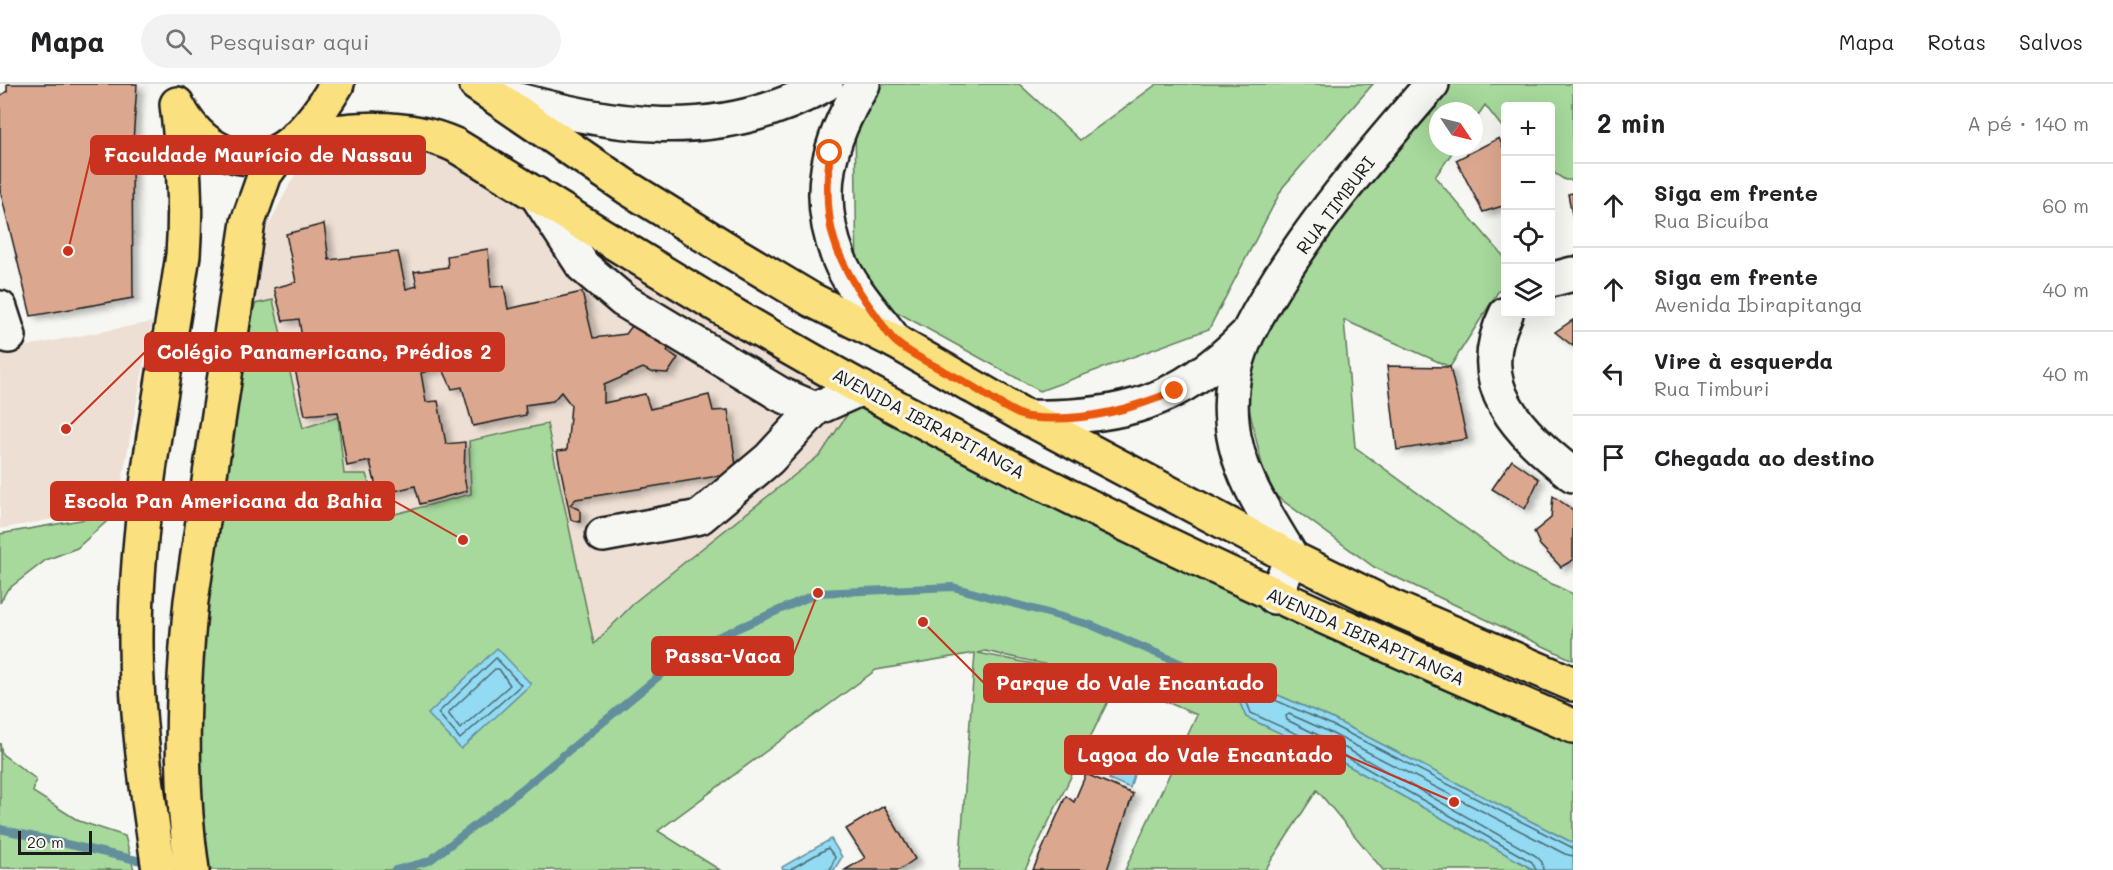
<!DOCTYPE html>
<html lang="pt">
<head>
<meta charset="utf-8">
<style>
  body { margin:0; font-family:Mali,sans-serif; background:#f2f2f2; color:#202124 }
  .controls { position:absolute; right:18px; top:18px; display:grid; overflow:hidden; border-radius:6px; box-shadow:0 6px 24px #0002 }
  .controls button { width:54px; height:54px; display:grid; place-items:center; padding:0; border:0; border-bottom:2px solid #e0e0e0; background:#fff; color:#202124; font:30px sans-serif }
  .compass { position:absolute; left:1429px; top:18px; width:54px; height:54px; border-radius:50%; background:#fff; box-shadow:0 6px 24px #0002; rotate:125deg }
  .scale { position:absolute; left:18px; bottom:15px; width:74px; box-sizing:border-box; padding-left:6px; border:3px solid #1c1c1c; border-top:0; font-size:16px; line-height:21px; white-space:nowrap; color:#1c1c1c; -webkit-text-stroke:4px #f6f6f2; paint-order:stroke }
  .stop { position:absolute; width:18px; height:18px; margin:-14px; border:4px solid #ea580c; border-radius:50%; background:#fff }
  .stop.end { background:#ea580c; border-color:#fff; box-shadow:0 2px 6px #0008 }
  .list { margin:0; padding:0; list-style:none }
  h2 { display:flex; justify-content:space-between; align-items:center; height:78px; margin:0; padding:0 24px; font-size:26px }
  h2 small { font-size:20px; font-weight:400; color:#757577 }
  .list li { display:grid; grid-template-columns:39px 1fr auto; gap:18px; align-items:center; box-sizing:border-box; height:84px; padding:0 24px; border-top:2px solid #e0e0e0 }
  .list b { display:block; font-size:22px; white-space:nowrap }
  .list p { margin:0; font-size:20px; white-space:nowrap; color:#757577 }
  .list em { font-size:20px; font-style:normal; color:#757577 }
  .icon { flex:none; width:33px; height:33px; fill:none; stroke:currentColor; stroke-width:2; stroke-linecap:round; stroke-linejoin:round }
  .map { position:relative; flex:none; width:1573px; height:786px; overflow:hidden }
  header { display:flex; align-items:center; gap:36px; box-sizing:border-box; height:84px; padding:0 30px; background:#fff; border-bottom:2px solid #e0e0e0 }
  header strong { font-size:28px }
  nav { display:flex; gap:33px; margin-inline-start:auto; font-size:21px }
  .search { width:420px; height:54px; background:#f2f2f2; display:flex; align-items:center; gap:15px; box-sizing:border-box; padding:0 21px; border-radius:33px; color:#757577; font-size:22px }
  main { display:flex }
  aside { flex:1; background:#fff }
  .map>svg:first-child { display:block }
  .built { fill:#eedfd4 }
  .green { fill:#a6d99b; stroke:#617a5c; stroke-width:1.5; fill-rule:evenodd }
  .water { fill:#92dbf3; stroke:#638f9d; stroke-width:1.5 }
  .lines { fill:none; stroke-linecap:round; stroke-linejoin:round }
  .shore { stroke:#4b6872; stroke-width:1.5 }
  .stream { stroke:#638f9d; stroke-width:8 }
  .building { fill:#dba88f; stroke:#1c1c1c; stroke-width:1.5; filter:url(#shadow) }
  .minor-casing { stroke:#1c1c1c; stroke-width:38 }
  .major-casing { stroke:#1c1c1c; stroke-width:38 }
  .minor { stroke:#f6f6f2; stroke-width:33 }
  .major { stroke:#fbe080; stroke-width:33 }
  .route { stroke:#ea580c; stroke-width:8 }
  .labels { text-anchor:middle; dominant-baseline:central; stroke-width:6; stroke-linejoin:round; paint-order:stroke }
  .street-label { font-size:18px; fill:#1c1c1c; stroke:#f6f6f2 }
  .leader { fill:none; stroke:#c8321e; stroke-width:2 }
  .callout-dot { fill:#c8321e; stroke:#f6f6f2; stroke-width:2 }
  .callout { fill:#c8321e; stroke:#c8321e; stroke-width:2 }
  .callout-label { font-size:20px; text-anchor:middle; font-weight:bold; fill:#fff }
</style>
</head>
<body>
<header>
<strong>Mapa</strong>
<div class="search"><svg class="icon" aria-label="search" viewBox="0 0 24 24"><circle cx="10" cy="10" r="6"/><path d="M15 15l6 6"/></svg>Pesquisar aqui</div>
<nav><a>Mapa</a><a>Rotas</a><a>Salvos</a></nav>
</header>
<main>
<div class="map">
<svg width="1573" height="786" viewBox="0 0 1573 786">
  <defs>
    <filter id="shadow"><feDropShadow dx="6" dy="4" stdDeviation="3" flood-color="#0004"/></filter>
  </defs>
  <rect width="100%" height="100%" fill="#f6f6f2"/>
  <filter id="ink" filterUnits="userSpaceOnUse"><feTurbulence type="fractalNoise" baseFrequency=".0167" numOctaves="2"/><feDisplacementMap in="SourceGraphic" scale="12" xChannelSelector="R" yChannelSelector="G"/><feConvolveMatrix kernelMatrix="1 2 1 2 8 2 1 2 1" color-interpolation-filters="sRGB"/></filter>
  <g filter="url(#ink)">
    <path class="built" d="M420 50 856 317 821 370 637 515 484 673 200 556 255 220 259 160 294 92 339 65Z
      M152 238 117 423 0 445V267Z"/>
    <path class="green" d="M876 0H1019L1080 56 1157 0H1373L1283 103 1209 245 1040 307 857 206 855 29Z
      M1433 0H1573V96H1565L1551 87 1550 22H1506L1505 47 1485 21 1474 37V27H1438V63H1456L1435 93 1506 175 1505 197 1450 283 1344 236 1355 363 1523 486 1573 510V576L1374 483 1268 406 1238 278Z
      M273 216 303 344 338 333 344 390H366L380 434 471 410 469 357 547 340 594 560 637 516 821 370 856 317 1573 658V759L1331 634 1264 605 1233 602 1246 633 1340 677 1534 786H1383L1317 706 1265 786H1125L1197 631 1118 597 1025 786H959L975 569 876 586 658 747 720 786H206L201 755 200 556 221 396 255 220ZM985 567 1084 589V590L978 569Z
      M115 430 77 464 46 476 7 506 0 519V450Z
      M0 659 2 670 36 695 33 708 79 737 125 752 134 786 0 784Z"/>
    <path class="water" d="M497 564 531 600 461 665 428 630Z
      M1233 602 1264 605 1331 634 1573 759V786H1534L1340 677 1246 633Z
      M1120 668 1139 674 1130 704 1109 695Z
      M831 755 842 773 834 786H783L782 783Z"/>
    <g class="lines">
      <path class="shore" d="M496 574 521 601 460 655 438 629Z
        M495 585H499L510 601 460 645 448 629Z
        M789 786 828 764 835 773 830 786
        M1536 786 1532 778 1343 671 1251 629 1244 611H1263L1328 639 1573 764
        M1543 786 1542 778 1536 772 1347 665 1287 636 1286 632 1289 630 1325 646 1565 770 1573 772"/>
      <path class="stream" d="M0 745 150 779
        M395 786 429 777 521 706 693 564 818 509 953 503 1091 541 1233 602"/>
    </g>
    <path class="building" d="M7 0H137L132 72 133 214 31 232 0 106V12L7 7Z
      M1499 54 1506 70V121L1483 128 1456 76Z
      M1573 109V135L1568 110Z
      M324 140 329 176 398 168 406 205 417 202 414 188 448 183 447 172 488 165 491 203 504 202 508 225 582 208 593 254 626 250 638 234 673 255 667 267 678 274 668 289 651 288 643 284 604 301V319L645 310 650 325 709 311 713 327 728 326 737 389 576 415 570 421 580 426V438L571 436 557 367 567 366 571 321 561 308 553 317 525 321 526 331 473 342 462 303 452 305 442 283 421 289 426 318 438 317 446 360 465 358 464 393 467 407 420 420 415 402 378 411 370 377 347 382 338 328 305 331 293 276 305 275 299 235 283 237 274 204 296 198 286 150Z
      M1573 236V262L1555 248Z
      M1387 282 1450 283 1467 355 1397 366Z
      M1512 376 1539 395 1525 425 1492 405Z
      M1553 412 1573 426V476L1561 483 1540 461 1534 448 1551 434Z
      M1086 690 1133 710 1107 786H1033L1066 712 1074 718Z
      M884 722 915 775 899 786H845L865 774 846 745Z"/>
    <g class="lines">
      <g class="minor-casing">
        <path id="minor" d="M863 0C828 57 813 110 839 175 851 205 877 232 896 258
          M494 9C607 43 718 62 826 0
          M536 110 583 182 623 216 780 310 815 325 862 304
          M1550 196 1573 190
          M0 224 9 252
          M1506 230C1470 303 1519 348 1573 391
          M1026 333C1120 335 1179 319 1246 251
          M603 451 700 433 769 375 815 325
          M1274 513 1292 474C1267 432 1236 388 1232 338 1229 308 1235 276 1248 249 1293 160 1367 75 1432 0"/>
      </g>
      <g class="major-casing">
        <path id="major" d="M476 0 628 104 730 167 812 216 896 258 1026 333 1292 474 1392 523 1573 600
          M179 24C197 60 243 90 283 64 304 50 324 22 337 0
          M296 53C350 45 404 38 455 61 590 143 724 229 863 305 1093 431 1331 539 1573 642
          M159 786C148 711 136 636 136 560 135 430 164 300 183 171 187 119 183 71 177 20
          M192 786C179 696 182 607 191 517L248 138 265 90 284 64"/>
      </g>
      <use href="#minor" class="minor"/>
      <use href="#major" class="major"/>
    </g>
  </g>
  <g class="lines" filter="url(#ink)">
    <path class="route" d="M830 69C822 136 832 171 872 226 880 236 887 251 897 259 917 275 946 287 968 300 983 308 1013 331 1028 333 1077 339 1130 326 1175 307"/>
  </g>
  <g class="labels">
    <g class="street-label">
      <text transform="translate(1335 121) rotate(-53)">RUA TIMBURI</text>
      <text transform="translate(929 339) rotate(28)">AVENIDA IBIRAPITANGA</text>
      <text transform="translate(1366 552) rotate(24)">AVENIDA IBIRAPITANGA</text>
    </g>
  </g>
  <path class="leader" d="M68 167L91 71M66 345L145 268M463 456L394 417M818 509L793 572M923 538L984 599M1454 718L1345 671"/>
  <g class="callout-dot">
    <circle cx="68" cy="167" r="6"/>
    <circle cx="66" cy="345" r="6"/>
    <circle cx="463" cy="456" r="6"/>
    <circle cx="818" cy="509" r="6"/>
    <circle cx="923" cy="538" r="6"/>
    <circle cx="1454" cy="718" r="6"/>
  </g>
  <g class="callout">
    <rect x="91" y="52" width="334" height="38" rx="6"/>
    <rect x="145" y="249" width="359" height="38" rx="6"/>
    <rect x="51" y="398" width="343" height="38" rx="6"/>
    <rect x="652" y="553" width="141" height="38" rx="6"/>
    <rect x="984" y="580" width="292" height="38" rx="6"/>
    <rect x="1065" y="652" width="280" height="38" rx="6"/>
  </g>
  <g class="callout-label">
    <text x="258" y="78">Faculdade Maurício de Nassau</text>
    <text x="324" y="275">Colégio Panamericano, Prédios 2</text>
    <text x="223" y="424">Escola Pan Americana da Bahia</text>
    <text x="723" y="579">Passa-Vaca</text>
    <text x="1130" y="606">Parque do Vale Encantado</text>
    <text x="1205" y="678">Lagoa do Vale Encantado</text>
  </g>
</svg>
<div class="controls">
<button>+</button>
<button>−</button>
<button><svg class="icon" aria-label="locate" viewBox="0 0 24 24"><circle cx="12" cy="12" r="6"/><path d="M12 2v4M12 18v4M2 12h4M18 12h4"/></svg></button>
<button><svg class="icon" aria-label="layers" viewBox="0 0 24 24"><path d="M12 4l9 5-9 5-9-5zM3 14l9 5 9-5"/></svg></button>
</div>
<svg class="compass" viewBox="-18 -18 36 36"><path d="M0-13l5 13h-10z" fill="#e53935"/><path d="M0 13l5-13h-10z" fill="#757577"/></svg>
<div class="scale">20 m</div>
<div class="stop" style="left:830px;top:69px"></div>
<div class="stop end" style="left:1175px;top:307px"></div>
</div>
<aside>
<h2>2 min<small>A pé · 140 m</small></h2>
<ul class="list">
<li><svg class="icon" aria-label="ahead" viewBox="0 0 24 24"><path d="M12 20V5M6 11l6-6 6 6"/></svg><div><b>Siga em frente</b><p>Rua Bicuíba</p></div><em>60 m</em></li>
<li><svg class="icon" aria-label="ahead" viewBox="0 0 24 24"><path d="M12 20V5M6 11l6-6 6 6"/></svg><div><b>Siga em frente</b><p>Avenida Ibirapitanga</p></div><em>40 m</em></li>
<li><svg class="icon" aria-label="left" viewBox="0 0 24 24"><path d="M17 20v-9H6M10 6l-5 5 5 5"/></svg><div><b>Vire à esquerda</b><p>Rua Timburi</p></div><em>40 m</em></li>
<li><svg class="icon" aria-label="arrive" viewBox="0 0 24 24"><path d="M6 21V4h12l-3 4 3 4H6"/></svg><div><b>Chegada ao destino</b></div></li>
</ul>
</aside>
</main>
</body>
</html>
